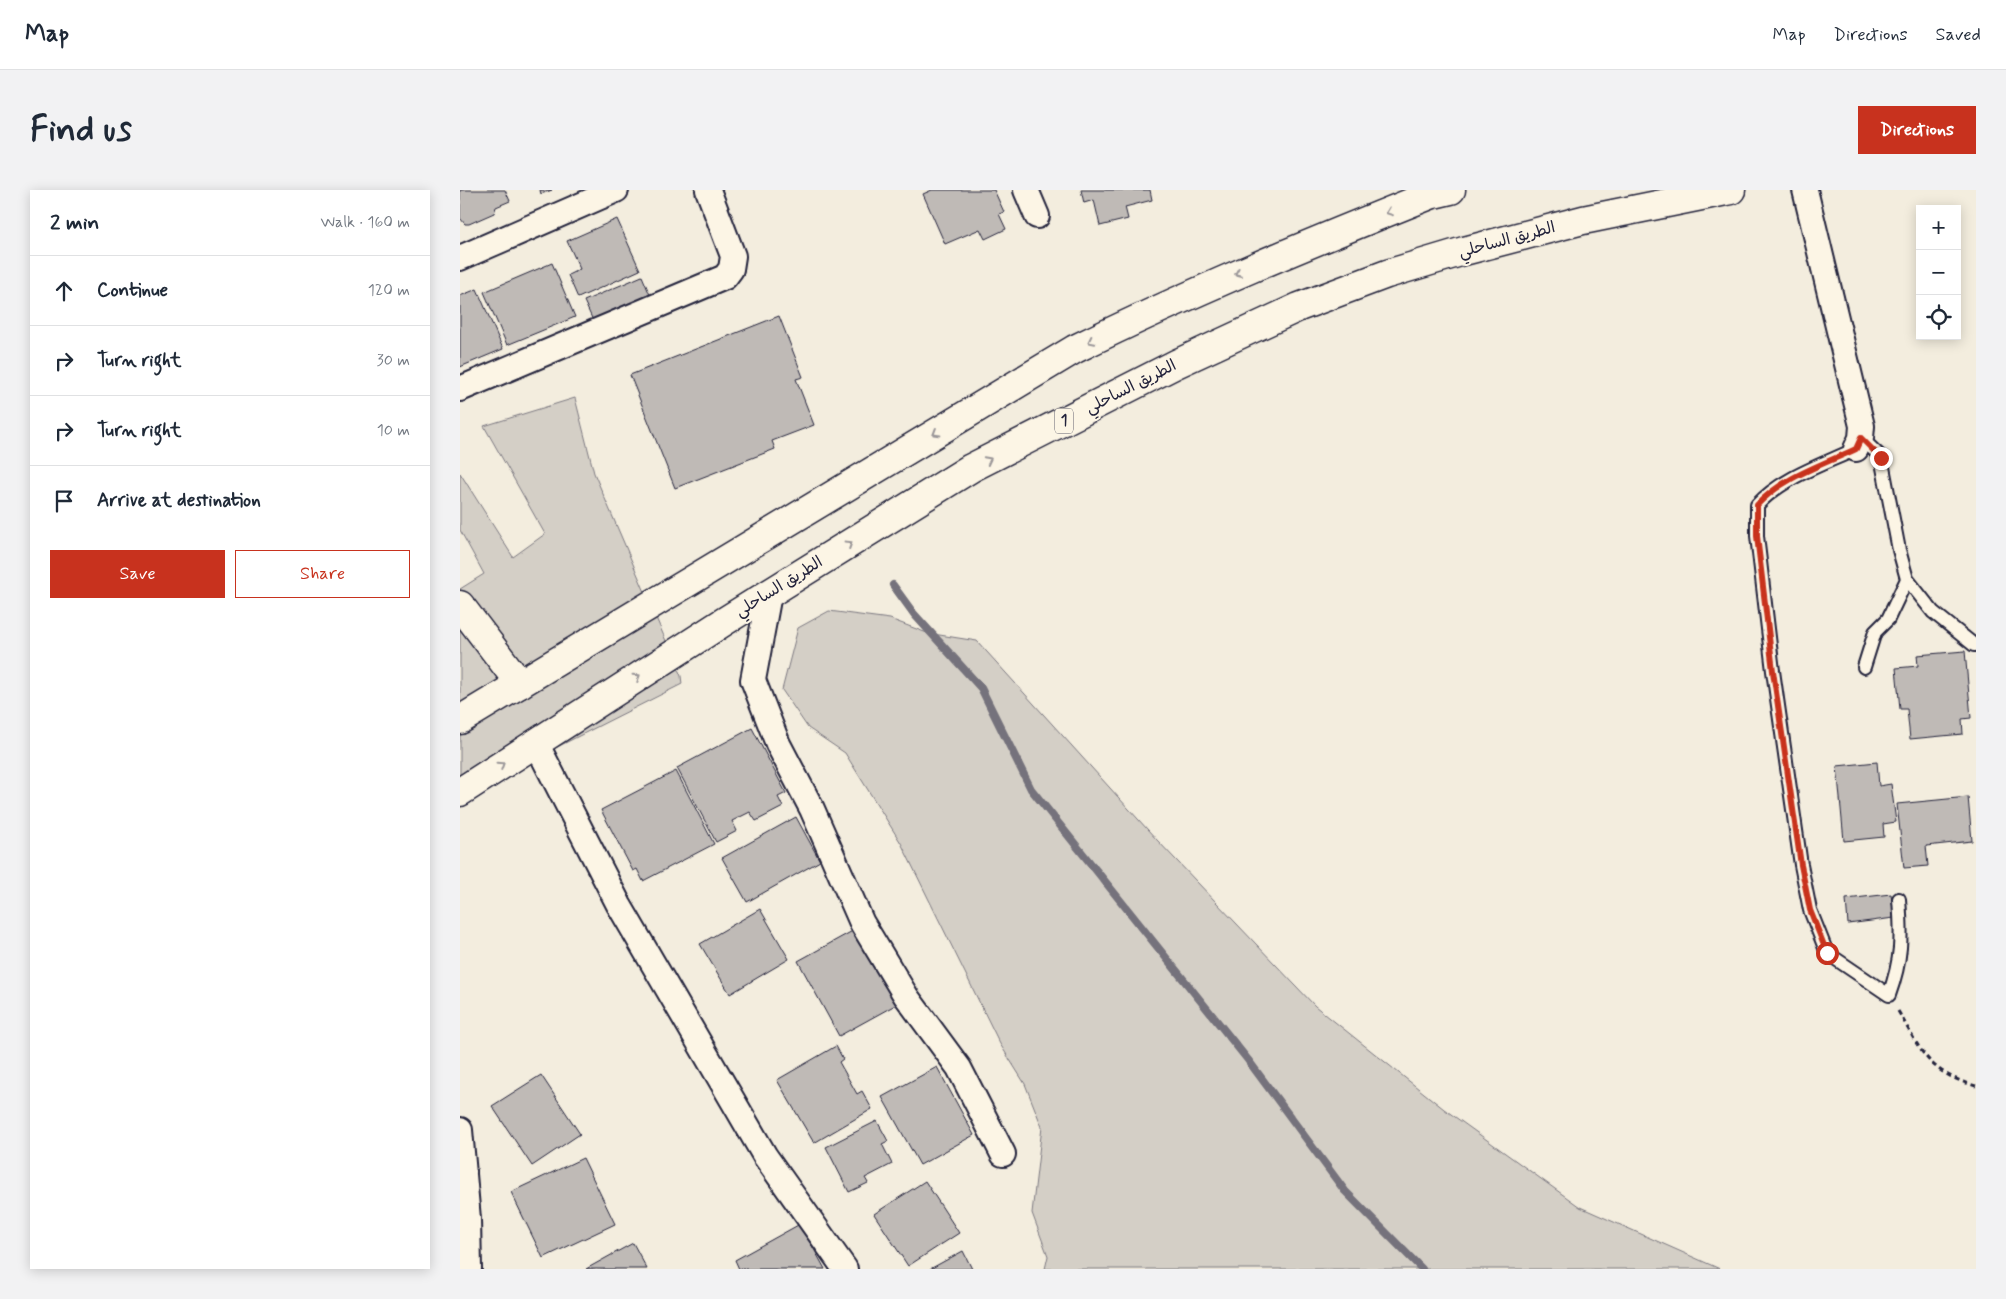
<!DOCTYPE html>
<html lang="en">
<head>
<meta charset="utf-8">
<style>
  body { margin:0; font-family:Mynerve,"Playpen Sans Arabic",sans-serif; background:#f2f2f3; color:#1f2937 }
  .controls { position:absolute; right:15px; top:15px; display:grid; overflow:hidden; border-radius:0px; box-shadow:0 2px 12px #0003 }
  .controls button { width:45px; height:45px; display:grid; place-items:center; padding:0; border:0; border-bottom:1px solid #e0e1e3; background:#fff; color:#1f2937; font:25px sans-serif }
  .stop { position:absolute; width:15px; height:15px; margin:-11px; border:4px solid #c8321e; border-radius:50%; background:#fff }
  .stop.end { background:#c8321e; border-color:#fff; box-shadow:0 1px 5px #0008 }
  .list { margin:0; padding:0; list-style:none }
  h2 { display:flex; justify-content:space-between; align-items:center; height:65px; margin:0; padding:0 20px; font-size:21px }
  h2 small { font-size:16px; font-weight:400; color:#747a83 }
  .list li { display:grid; grid-template-columns:32px 1fr auto; gap:15px; align-items:center; box-sizing:border-box; height:70px; padding:0 20px; border-top:1px solid #e0e1e3 }
  .list b { display:block; font-size:19px; white-space:nowrap }
  .list em { font-size:16px; font-style:normal; color:#747a83 }
  .actions { display:flex; gap:10px; padding:15px 20px }
  .actions a { flex:1; padding:11px 0; border:1px solid #c8321e; border-radius:0px; text-align:center; font-size:18px; color:#c8321e }
  .actions .main { background:#c8321e; color:#fff }
  .icon { flex:none; width:28px; height:28px; fill:none; stroke:currentColor; stroke-width:2; stroke-linecap:round; stroke-linejoin:round }
  .map { position:relative; flex:none; width:1516px; height:1079px; overflow:hidden; border-radius:0px }
  header { display:flex; align-items:center; gap:30px; box-sizing:border-box; height:70px; padding:0 25px; background:#fff; border-bottom:1px solid #e0e1e3 }
  header strong { font-size:24px }
  nav { display:flex; gap:28px; margin-inline-start:auto; font-size:18px }
  .intro { display:flex; align-items:center; justify-content:space-between; box-sizing:border-box; height:120px; padding:0 30px }
  h1 { margin:0; font-size:35px }
  .button { padding:12px 22px; border-radius:0px; background:#c8321e; color:#fff; font-size:18px; font-weight:700 }
  main { display:flex; gap:30px; padding:0 30px }
  aside { flex:1; background:#fff; border-radius:0px; box-shadow:0 2px 12px #0003 }
  .map>svg:first-child { display:block }
  .green { fill:#d4cfc6; stroke:#7b7880 }
  .lines { fill:none; stroke-linecap:round; stroke-linejoin:round }
  .stream { stroke:#75727b; stroke-width:8 }
  .building { fill:#bfbab6; stroke:#22223b }
  .service-casing { stroke:#22223b; stroke-width:16 }
  .minor-casing { stroke:#22223b; stroke-width:28 }
  .tertiary-casing { stroke:#22223b; stroke-width:31 }
  .trunk-casing { stroke:#22223b; stroke-width:31 }
  .path { stroke:#22223b; stroke-width:3; stroke-dasharray:5 4; stroke-linecap:butt }
  .service { stroke:#fcf5e5; stroke-width:12 }
  .minor { stroke:#fcf5e5; stroke-width:24 }
  .tertiary { stroke:#fcf5e5; stroke-width:28 }
  .trunk { stroke:#fcf5e5; stroke-width:28 }
  .oneway { stroke:#9a9698 }
  .route { stroke:#c8321e; stroke-width:6 }
  .labels { text-anchor:middle; dominant-baseline:central; stroke-width:4; stroke-linejoin:round; paint-order:stroke }
  .shield { fill:#fcf5e5; stroke:#63616e; stroke-width:1 }
  .shield-label { font-size:15px; font-weight:bold; fill:#22223b }
  .street-label { font-size:16px; fill:#22223b; stroke:#fcf5e5 }
</style>
</head>
<body>
<header>
<strong>Map</strong>
<nav><a>Map</a><a>Directions</a><a>Saved</a></nav>
</header>
<div class="intro"><h1>Find us</h1><a class="button">Directions</a></div>
<main>
<aside>
<h2>2 min<small>Walk · 160 m</small></h2>
<ul class="list">
<li><svg class="icon" aria-label="ahead" viewBox="0 0 24 24"><path d="M12 20V5M6 11l6-6 6 6"/></svg><div><b>Continue</b></div><em>120 m</em></li>
<li><svg class="icon" aria-label="right" viewBox="0 0 24 24"><path d="M7 20v-9h11M14 6l5 5-5 5"/></svg><div><b>Turn right</b></div><em>30 m</em></li>
<li><svg class="icon" aria-label="right" viewBox="0 0 24 24"><path d="M7 20v-9h11M14 6l5 5-5 5"/></svg><div><b>Turn right</b></div><em>10 m</em></li>
<li><svg class="icon" aria-label="arrive" viewBox="0 0 24 24"><path d="M6 21V4h12l-3 4 3 4H6"/></svg><div><b>Arrive at destination</b></div></li>
</ul>
<div class="actions"><a class="main">Save</a><a>Share</a></div>
</aside>
<div class="map">
<svg width="1516" height="1079" viewBox="0 0 1516 1079">
  <rect width="100%" height="100%" fill="#f3edde"/>
  <filter id="ink" filterUnits="userSpaceOnUse"><feTurbulence type="fractalNoise" baseFrequency=".02" numOctaves="2"/><feDisplacementMap in="SourceGraphic" scale="10" xChannelSelector="R" yChannelSelector="G"/><feConvolveMatrix kernelMatrix="1 2 1 2 8 2 1 2 1" color-interpolation-filters="sRGB"/></filter>
  <g filter="url(#ink)">
    <path class="green" d="M115 208 134 283 221 486 222 494 0 606V399L24 384 0 340V283L53 367 85 344 24 236Z
      M369 421 430 429 467 443 517 451 697 650 855 816 984 919 1120 1017 1260 1079H585L588 1066 572 1023 582 937 565 894 540 854 441 653 385 563 348 538 322 500 338 438Z"/>
    <g class="lines">
      <path class="stream" d="M433 395 454 424 521 498 571 599 788 870 885 1001 962 1079"/>
    </g>
    <path class="building" d="M0 0H45L50 11 36 17 34 23 9 34H5L0 28Z
      M80 0H92L81 4Z
      M472 0H534L544 22 539 24 546 39 525 49 520 39 485 54 463 4Z
      M621 0H690L692 10 665 17 668 29 640 36 634 10 624 13Z
      M157 29 180 80 118 108 108 85 120 79 107 51Z
      M92 73 115 127 47 155 24 102Z
      M182 86 193 112 136 137 124 111Z
      M17 99 43 159 0 177V106Z
      M319 126 343 187 336 189 354 235 312 251 315 259 215 298 170 185Z
      M1505 461 1511 528 1502 529 1503 544 1450 549 1447 519H1440L1436 478 1458 476 1457 465Z
      M292 538 326 603 318 607 323 617 296 631 290 622 272 631 277 641 256 652 217 578Z
      M1417 572 1419 596 1431 594 1436 632 1423 634 1424 647 1384 651 1377 576Z
      M216 581 254 654 183 691 177 679 173 681 141 620Z
      M1508 607 1512 651 1466 656 1468 676 1444 678 1437 614Z
      M336 627 360 671 287 712 262 668Z
      M1431 704 1434 728 1388 734 1386 709Z
      M300 719 329 769 270 804 240 754Z
      M398 738 439 813 379 846 338 771Z
      M376 856 383 869 379 872 397 904 402 901 412 919 354 953 317 890Z
      M477 877 514 945 460 975 422 907Z
      M81 885 120 944 72 976 32 916Z
      M417 931 428 951 422 954 432 974 405 988 408 993 389 1002 366 957Z
      M123 968 155 1034 83 1068 51 1002Z
      M465 991 499 1043 448 1076 414 1024Z
      M340 1034 365 1079H279L275 1070Z
      M173 1053 187 1079H126Z
      M503 1061 512 1079H470Z"/>
    <g class="lines">
      <g class="service-casing">
        <path id="service" d="M1401 248 1421 267 1439 360 1447 389 1473 422 1514 455
          M1396 259C1362 275 1323 287 1297 315V346L1313 481 1341 675 1350 720 1367 763 1429 805C1442 769 1442 747 1439 709
          M1404 477 1415 442 1428 429 1447 389"/>
      </g>
      <g class="minor-casing">
        <path id="minor" d="M566 0 577 26
          M1345 0 1402 236 1401 248 1396 259
          M0 68 156 0
          M0 199 265 87 271 79 273 66 248 0
          M309 404 293 490 318 554 352 619 402 733 446 806 499 878 543 964
          M76 553 159 715 305 966 385 1079
          M0 940 8 1029 9 1079"/>
      </g>
      <g class="tertiary-casing">
        <path id="tertiary" d="M0 415 60 494"/>
      </g>
      <g class="trunk-casing">
        <path id="trunk" d="M0 530 615 159C731 102 850 53 970 5L991 0
          M0 602 265 431 511 278 716 174 839 117 927 84 1004 61 1123 30 1271 0"/>
      </g>
      <path class="path" d="M1438 821C1462 862 1467 882 1516 896"/>
      <use href="#service" class="service"/>
      <use href="#minor" class="minor"/>
      <use href="#tertiary" class="tertiary"/>
      <use href="#trunk" class="trunk"/>
    </g>
    <defs><path id="oneway-chevron" d="M-2-3.5L2.5 0L-2 3.5" fill="none" stroke-width="1.6" stroke-linecap="round" stroke-linejoin="round" transform="scale(1.25)"/></defs>
    <g class="oneway">
      <use href="#oneway-chevron" transform="translate(929 22) rotate(159)"/>
      <use href="#oneway-chevron" transform="translate(778 83) rotate(157)"/>
      <use href="#oneway-chevron" transform="translate(631 151) rotate(154)"/>
      <use href="#oneway-chevron" transform="translate(476 243) rotate(149)"/>
      <use href="#oneway-chevron" transform="translate(528 270) rotate(-27)"/>
      <use href="#oneway-chevron" transform="translate(389 354) rotate(-32)"/>
      <use href="#oneway-chevron" transform="translate(177 487) rotate(-33)"/>
      <use href="#oneway-chevron" transform="translate(41 575) rotate(-33)"/>
    </g>
  </g>
  <g class="lines" filter="url(#ink)">
    <path class="route" d="M1367 763 1350 720 1341 675 1313 481 1297 346V315C1323 287 1362 275 1396 259L1401 248 1421 268"/>
  </g>
  <g class="labels">
    <rect class="shield" x="595" y="218.5" width="18" height="25" rx="4"/>
    <g class="shield-label">
      <text x="604" y="231">1</text>
    </g>
    <g class="street-label">
      <text transform="translate(1047 50) rotate(-15)">الطريق الساحلي</text>
      <text transform="translate(671 197) rotate(-27)">الطريق الساحلي</text>
      <text transform="translate(319 397) rotate(-32)">الطريق الساحلي</text>
    </g>
  </g>
</svg>
<div class="controls">
<button>+</button>
<button>−</button>
<button><svg class="icon" aria-label="locate" viewBox="0 0 24 24"><circle cx="12" cy="12" r="6"/><path d="M12 2v4M12 18v4M2 12h4M18 12h4"/></svg></button>
</div>
<div class="stop" style="left:1367px;top:763px"></div>
<div class="stop end" style="left:1421px;top:268px"></div>
</div>
</main>
</body>
</html>
